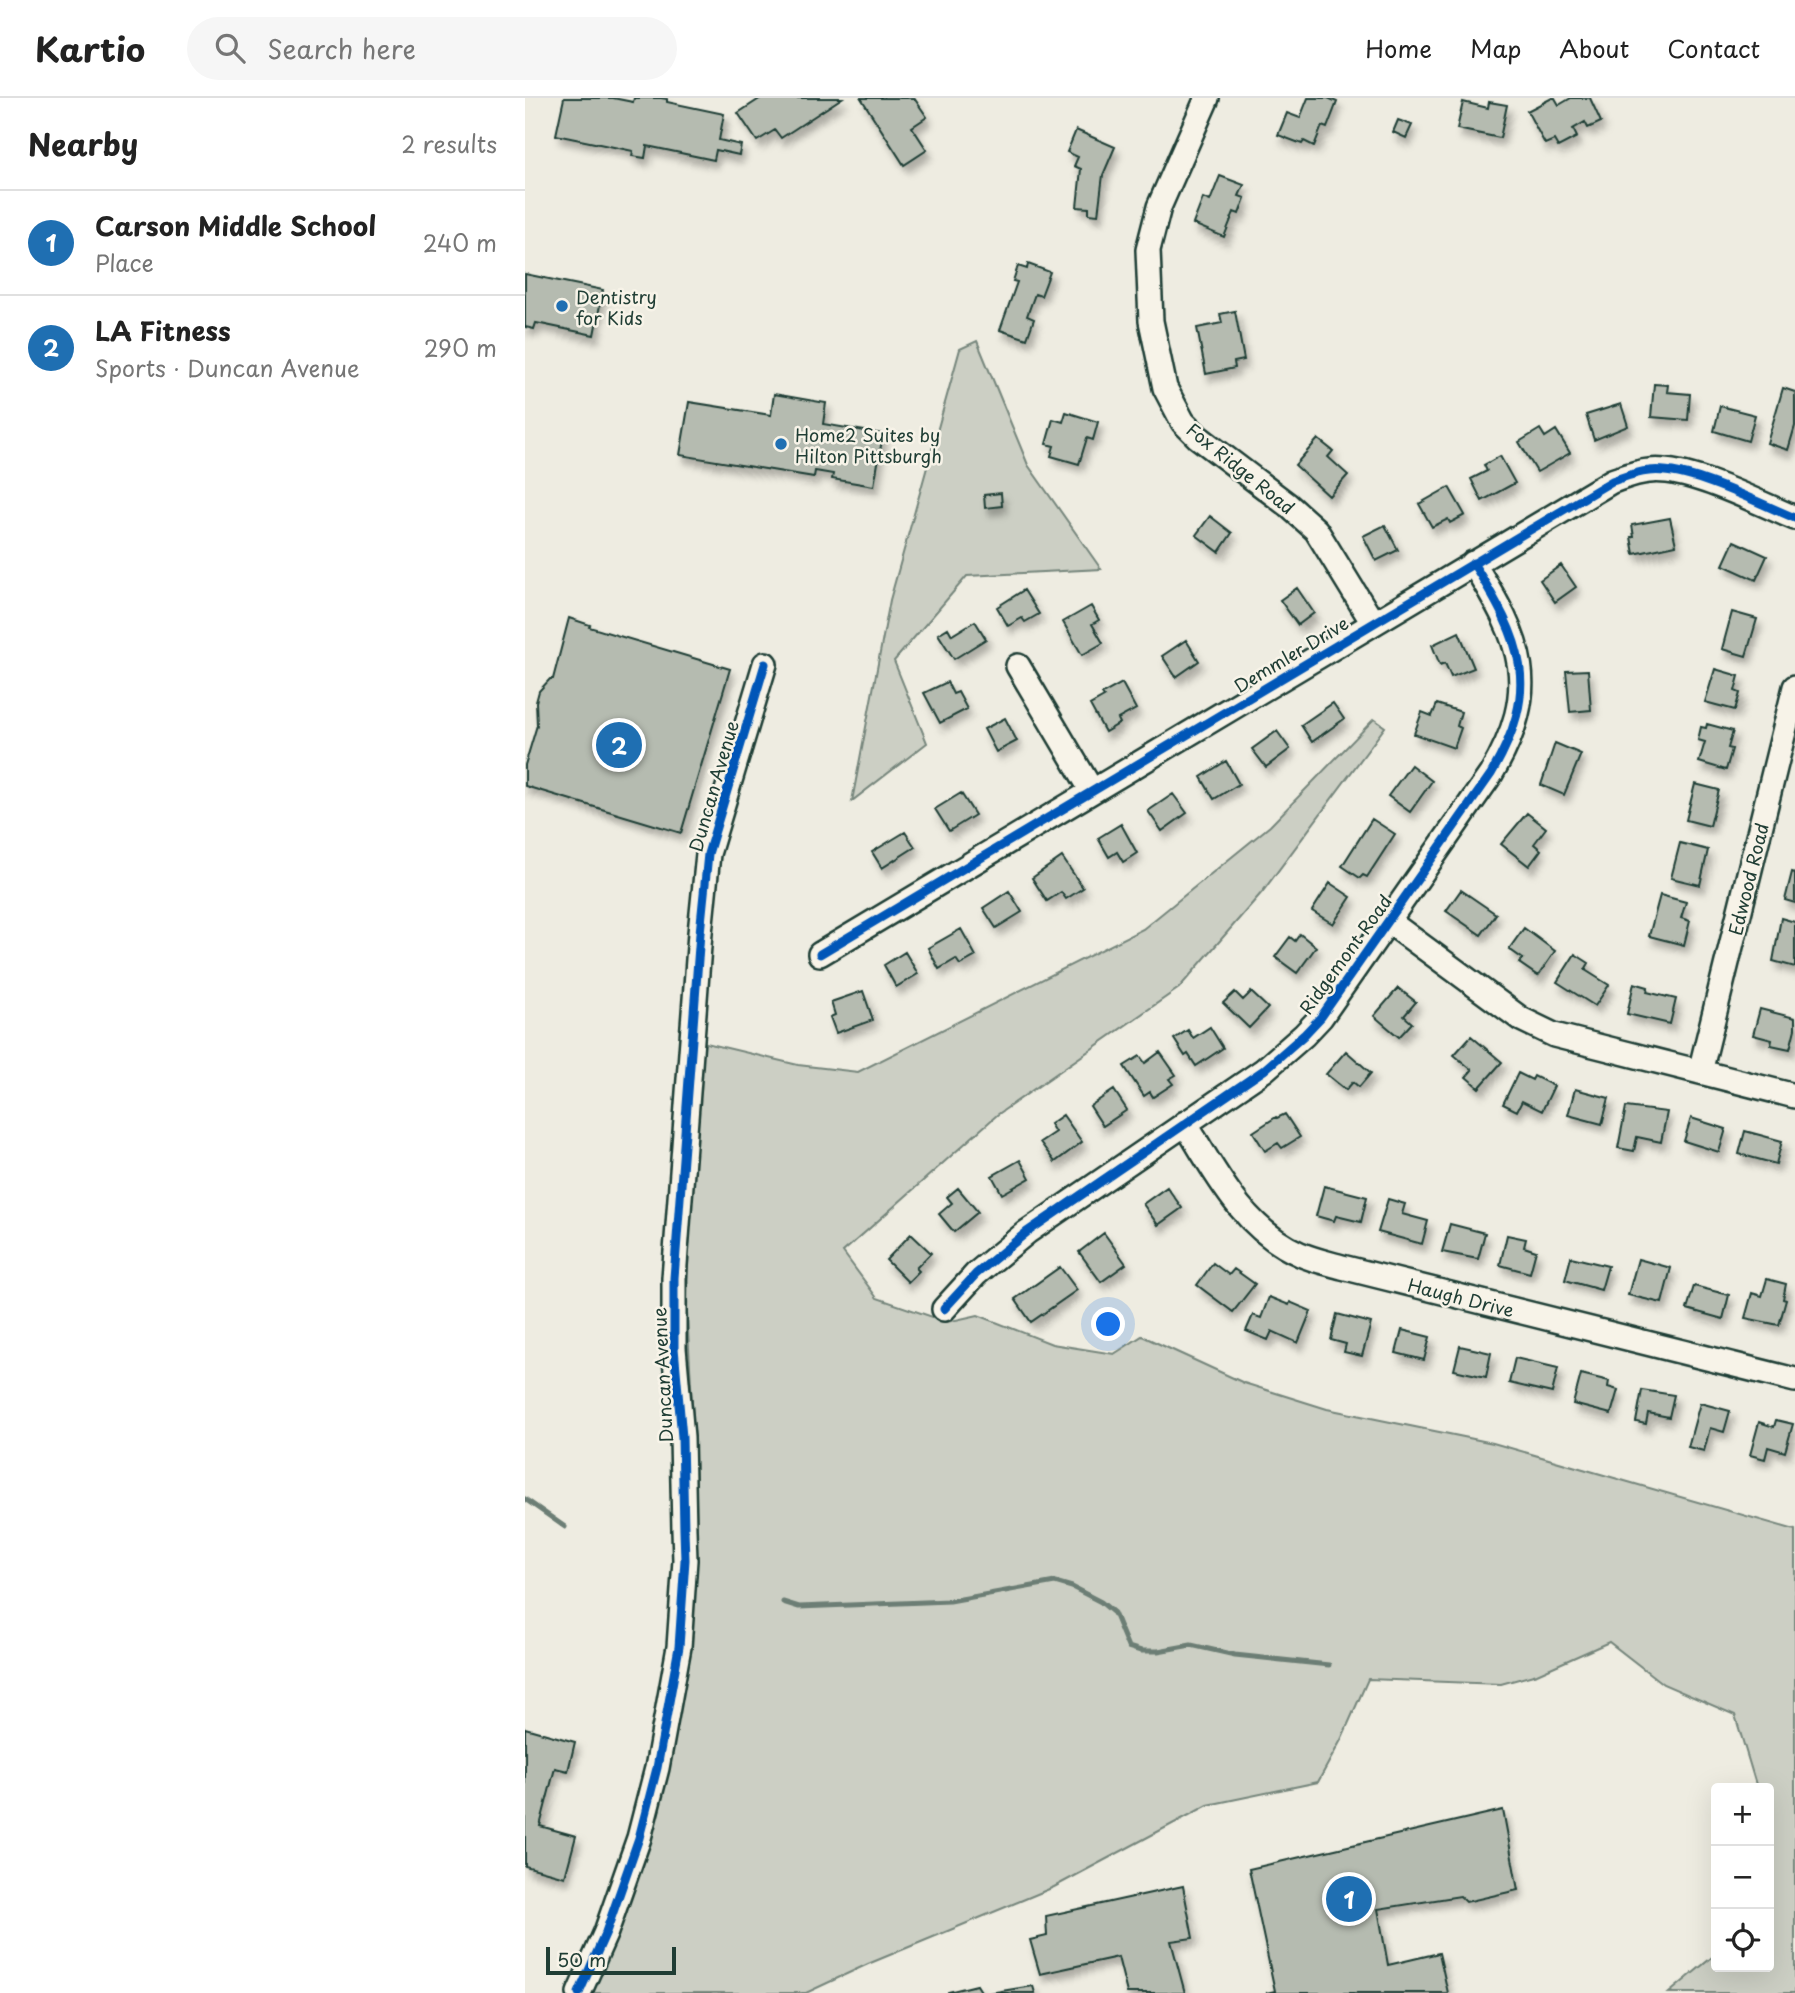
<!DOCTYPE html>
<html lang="en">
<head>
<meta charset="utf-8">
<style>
  body { margin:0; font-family:"Playpen Sans",sans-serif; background:#f6f6f6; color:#222 }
  .controls { position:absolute; right:21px; bottom:21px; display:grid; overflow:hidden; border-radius:7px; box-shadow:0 7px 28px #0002 }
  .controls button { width:63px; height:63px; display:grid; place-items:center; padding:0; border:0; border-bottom:2px solid #e0e0e0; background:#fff; color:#222; font:35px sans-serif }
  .scale { position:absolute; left:21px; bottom:18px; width:130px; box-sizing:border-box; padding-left:7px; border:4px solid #1f3d34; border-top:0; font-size:19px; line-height:24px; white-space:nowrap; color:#1f3d34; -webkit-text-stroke:5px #f7f3e8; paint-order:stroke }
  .you { position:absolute; left:584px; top:1227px; width:24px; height:24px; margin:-18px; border:5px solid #fff; border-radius:50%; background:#1a73e8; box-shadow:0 0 0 10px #1a73e833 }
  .badge { display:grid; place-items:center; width:46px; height:46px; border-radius:50%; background:#1f6fb2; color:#fff; font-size:23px; font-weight:700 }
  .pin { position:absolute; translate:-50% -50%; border:4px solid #fff; box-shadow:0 2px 7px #0006 }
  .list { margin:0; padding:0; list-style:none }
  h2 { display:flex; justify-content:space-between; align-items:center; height:91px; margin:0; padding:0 28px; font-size:30px }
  h2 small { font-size:23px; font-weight:400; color:#767676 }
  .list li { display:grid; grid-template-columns:46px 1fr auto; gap:21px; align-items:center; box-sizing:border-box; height:105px; padding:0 28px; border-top:2px solid #e0e0e0 }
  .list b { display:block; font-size:26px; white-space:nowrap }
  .list p { margin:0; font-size:23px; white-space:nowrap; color:#767676 }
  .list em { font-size:23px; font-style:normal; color:#767676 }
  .icon { flex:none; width:38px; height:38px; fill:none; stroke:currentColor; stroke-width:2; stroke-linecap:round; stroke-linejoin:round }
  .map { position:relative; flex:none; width:1270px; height:1895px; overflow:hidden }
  header { display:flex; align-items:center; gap:42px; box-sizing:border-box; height:98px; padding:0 35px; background:#fff; border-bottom:2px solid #e0e0e0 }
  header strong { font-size:33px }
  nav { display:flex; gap:38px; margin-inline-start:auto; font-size:24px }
  .search { width:490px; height:63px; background:#f6f6f6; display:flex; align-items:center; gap:18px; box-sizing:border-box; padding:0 24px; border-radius:38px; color:#767676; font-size:26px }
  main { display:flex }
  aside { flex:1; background:#fff }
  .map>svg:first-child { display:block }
  .green { fill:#cccfc4; stroke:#76867c; stroke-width:2 }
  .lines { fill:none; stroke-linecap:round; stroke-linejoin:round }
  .stream { stroke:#6c7e74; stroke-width:5 }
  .building { fill:#b5bbb0; stroke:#1f3d34; stroke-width:2; filter:url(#shadow) }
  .minor-casing { stroke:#1f3d34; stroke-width:28 }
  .minor { stroke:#f7f3e8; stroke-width:23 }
  .cycleway-casing { stroke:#f7f3e8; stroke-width:13 }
  .cycleway { stroke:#0057b8; stroke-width:9 }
  .poi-dot { fill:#1f6fb2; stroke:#f7f3e8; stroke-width:2.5 }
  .labels { text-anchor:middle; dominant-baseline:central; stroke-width:5; stroke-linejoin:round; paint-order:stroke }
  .poi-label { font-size:18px; fill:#1f3d34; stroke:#f7f3e8; text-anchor:start }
  .street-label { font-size:18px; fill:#1f3d34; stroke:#f7f3e8 }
</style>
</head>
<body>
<header>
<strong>Kartio</strong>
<div class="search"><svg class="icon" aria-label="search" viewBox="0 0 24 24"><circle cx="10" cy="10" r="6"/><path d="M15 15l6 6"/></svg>Search here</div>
<nav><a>Home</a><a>Map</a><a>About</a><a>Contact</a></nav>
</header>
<main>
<aside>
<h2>Nearby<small>2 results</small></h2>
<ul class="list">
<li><span class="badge">1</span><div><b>Carson Middle School</b><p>Place</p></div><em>240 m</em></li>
<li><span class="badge">2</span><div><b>LA Fitness</b><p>Sports · Duncan Avenue</p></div><em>290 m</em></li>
</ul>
</aside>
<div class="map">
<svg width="1270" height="1895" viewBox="0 0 1270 1895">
  <defs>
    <filter id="shadow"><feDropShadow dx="4" dy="7" stdDeviation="3.5" flood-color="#0004"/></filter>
  </defs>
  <rect width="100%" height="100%" fill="#eeece1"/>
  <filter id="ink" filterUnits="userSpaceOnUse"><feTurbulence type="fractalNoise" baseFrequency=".0143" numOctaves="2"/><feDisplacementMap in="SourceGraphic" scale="14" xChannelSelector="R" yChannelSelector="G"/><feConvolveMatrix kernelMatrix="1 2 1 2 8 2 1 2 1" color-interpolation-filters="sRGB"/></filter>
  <g filter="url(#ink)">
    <path class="green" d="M452 243 503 367 576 471 442 478 369 563 402 645 327 703 365 502 435 251Z
      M849 621 860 629 738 793 654 890 472 1017 318 1154 352 1200 422 1224 453 1217 527 1246 589 1256 617 1238 719 1285 802 1311 968 1345 1270 1432V1895H1144L1191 1856V1869H1244V1690H1232L1210 1617 1138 1586 1084 1544 1012 1576 976 1586 843 1581 816 1642 793 1684 683 1707 529 1789 343 1866 281 1895H61L156 1595 167 1521 172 1449 170 1359 162 1214 164 1126 177 944 273 967 333 974 618 831 745 728Z"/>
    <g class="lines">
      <path class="stream" d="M0 1401 40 1429
        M258 1504 274 1509 425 1503 530 1484 547 1489 576 1504 589 1515 603 1549 616 1553H633L666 1547 710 1557 804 1567"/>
    </g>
    <path class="building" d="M39 0H88L108 4 109 0H136L142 1V4L199 16 194 42 216 47 214 57 191 52 189 62 122 48 120 60 107 58 108 53 31 37Z
      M236 0H317L256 40 250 32 232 43 213 15Z
      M336 0H389L402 19 387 29 402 52 379 67Z
      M783 0H803L812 4 802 30 797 28 789 48 779 43 777 46 753 37 762 15 775 20Z
      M1027 0H1030L1034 7 1046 0H1065L1076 24 1063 30 1060 24 1048 31 1052 39 1033 49 1029 42 1020 46 1002 13Z
      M938 4 963 10 964 4 982 7 975 40 932 31Z
      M873 22 887 27 881 40 868 34Z
      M551 32 590 49 578 77 573 117 564 116V110L552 109 556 71 549 68 553 59 542 54Z
      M695 78 719 87 714 98 720 100 714 116 709 114 699 139 668 126 678 100 685 103Z
      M503 166 525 174 516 198 510 196 502 218 509 221 502 241 475 232 492 184 488 183 493 168 502 171Z
      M0 176 78 192 69 237 11 225 9 231 0 229Z
      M710 213 719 262 709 264 710 270 681 276 672 230 697 225 695 216Z
      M1129 286 1143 287 1142 294 1165 296 1163 322 1126 319Z
      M1258 290 1270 294V328L1263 352 1242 345Z
      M249 296 301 305 298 326 358 336 349 388 307 381 308 376 290 373 289 379 155 357 164 304 246 317Z
      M1096 306 1103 328 1069 342 1061 317Z
      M1195 308 1230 317 1223 343 1189 333Z
      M541 314 573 324 568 342 562 340 554 366 526 358 529 348 521 346 528 321 538 324Z
      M1015 331 1020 339 1031 332 1045 355 1012 374 994 344Z
      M793 341 808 353 803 359 823 377 804 398 770 367Z
      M975 358 990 385 957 403 946 381 962 373 959 367Z
      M924 389 940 417 925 425 923 421 907 429 894 406Z
      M476 395 477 408 460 410 459 397Z
      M685 418 707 435 694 454 671 437Z
      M1145 420 1151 447 1109 456 1106 439H1109L1107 427Z
      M860 427 873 452 851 463 838 438Z
      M1209 443 1242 458 1231 482 1198 467Z
      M1036 467 1051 489 1030 504 1015 482Z
      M772 490 789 515 773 527 755 502Z
      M499 492 514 516 500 524 497 520 483 528 472 509Z
      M566 508 574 522 567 526 578 545 557 557 538 524Z
      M1207 514 1232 521 1221 558 1197 551Z
      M44 520 65 527 64 529 205 571 156 735 0 688V667L12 627 11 604 14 593 25 581H28Z
      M450 523 461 541 429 561 413 536 423 530 427 537Z
      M934 534 949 570 926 579 920 565 915 567 907 547Z
      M661 542 674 563 651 579 637 558Z
      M1190 571 1214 578 1210 593 1215 595 1210 612 1180 604Z
      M1063 572 1066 612 1045 614 1041 573Z
      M422 584 428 596 433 594 442 611 415 625 399 595Z
      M597 585 611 611 593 621 595 625 580 634 565 607 579 599 577 596Z
      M808 605 819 621 787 644 776 627Z
      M912 606 936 614 932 628 936 630 929 650 889 636 897 614 907 618Z
      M480 620 492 643 471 654 459 631Z
      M1182 626 1208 633 1203 650 1207 651 1201 672 1174 664 1180 644 1173 642 1176 629 1181 630Z
      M752 633 765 651 741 669 727 651Z
      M1030 645 1056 656 1039 697 1016 687Z
      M701 663 714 686 689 701 676 679Z
      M886 667 907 683 885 714 863 698Z
      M1170 686 1194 692 1185 728 1161 722Z
      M436 695 450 717 424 733 410 711Z
      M648 696 662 715 637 733 623 713Z
      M1002 715 1021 730 1009 746 1016 752 1004 768 976 746Z
      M847 721 870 736 842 779 838 777 835 780 817 768Z
      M596 726 612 755 598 764 592 754 584 759 573 740Z
      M380 734 390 749 357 770 347 754Z
      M1155 745 1183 752 1175 787 1146 780Z
      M537 759 558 790 541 801 536 794 522 803 507 780Z
      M1267 774 1270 775V805L1260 802Z
      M805 785 826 799 808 826 787 813Z
      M936 792 971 816 956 837 921 813Z
      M484 793 497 814 471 830 458 810Z
      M1135 797 1161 804 1156 820 1165 823 1159 847 1124 838Z
      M1256 820 1270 824V869L1248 863Z
      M999 830 1030 853 1013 878 994 865 998 861 984 851Z
      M436 831 451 858 435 867 431 861 414 871 403 850Z
      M775 836 791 849 772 875 750 859 765 839 770 843Z
      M380 854 393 876 371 889 359 867Z
      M1050 856 1064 865 1060 872 1084 887 1070 908 1032 884Z
      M1109 885 1123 889 1122 894 1151 901 1145 926 1102 916Z
      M873 890 891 904 879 918 887 925 874 939 849 918Z
      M338 893 348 922 311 935 305 919 310 917 306 904Z
      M710 894 718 902 726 894 743 910 724 930 698 905Z
      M1235 911 1270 920V931L1265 951 1246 947 1247 942 1228 937Z
      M685 929 698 950 671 968 663 956 660 958 649 941 663 932 668 940Z
      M946 938 977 964 954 990 941 979 947 972 929 957Z
      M821 953 846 975 834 989 828 984 821 992 801 976Z
      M635 954 651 977 644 981 648 986 628 999 625 994 619 998 599 968 615 958 620 965Z
      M993 975 1007 982 1009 978 1029 988 1017 1013 997 1003 992 1013 978 1006Z
      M1050 991 1084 1000 1077 1026 1043 1017Z
      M589 992 602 1012 578 1028 565 1008Z
      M1101 1009 1142 1014 1136 1044 1112 1039 1109 1053 1093 1050Z
      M760 1016 775 1039 757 1050 753 1045 740 1053 728 1034 751 1019 752 1020Z
      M538 1017 557 1044 530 1064 515 1044 530 1034 525 1026Z
      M1166 1020 1201 1031 1194 1054 1159 1043Z
      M1220 1033 1257 1043 1251 1066 1214 1056Z
      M495 1062 505 1080 477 1096 467 1078Z
      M799 1088 842 1099 836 1124 811 1118 809 1123 791 1118Z
      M642 1089 657 1110 633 1127 618 1106Z
      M433 1090 453 1114 429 1134 414 1116 427 1105 422 1099Z
      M863 1101 880 1106 877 1116 903 1123 897 1146 853 1134Z
      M925 1126 960 1135 953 1161 917 1154Z
      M579 1135 601 1166 576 1184 554 1154Z
      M386 1136 406 1155 391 1170 394 1173 383 1184 361 1162Z
      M982 1137 1001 1141 999 1149 1011 1153 1005 1175 975 1167Z
      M1046 1159 1083 1168 1076 1192 1040 1182Z
      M1113 1161 1146 1170 1137 1205 1103 1197Z
      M688 1165 704 1177 709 1171 730 1186 708 1214 672 1187Z
      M535 1169 552 1192 506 1224 490 1201Z
      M1242 1181 1261 1186 1258 1201 1261 1202 1254 1227 1220 1220 1227 1195 1237 1198Z
      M1169 1188 1204 1197 1198 1221 1162 1211Z
      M744 1199 764 1207 765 1204 786 1213 773 1245 747 1233 743 1242 721 1233 728 1217 736 1220Z
      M812 1216 846 1225 837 1258 819 1254 821 1246 806 1242Z
      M877 1232 905 1239 899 1262 871 1255Z
      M935 1248 966 1255 961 1279 929 1272Z
      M990 1260 1033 1270 1027 1295 984 1285Z
      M1056 1276 1084 1283 1083 1289 1093 1292 1086 1316 1048 1306Z
      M1117 1292 1149 1297 1144 1319 1123 1315 1121 1326 1111 1324Z
      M1175 1305 1205 1313 1199 1334 1185 1330 1179 1353 1163 1349Z
      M1251 1322 1268 1326 1260 1354 1243 1349 1240 1361 1225 1357 1234 1324 1249 1329Z
      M0 1630 50 1644 43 1673 30 1670 15 1728 51 1738 40 1779 0 1768Z
      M978 1712 993 1792 941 1804 935 1798 853 1811 863 1867 914 1855 923 1895H741L750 1893 724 1771Z
      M658 1788 668 1840 646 1843 660 1895H602L593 1859 515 1876 505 1842 522 1838 521 1818Z
      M452 1887 457 1895H423V1894Z
      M508 1888 510 1895H464Z"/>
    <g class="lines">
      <g class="minor-casing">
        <path id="minor" d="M682 0 634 109 623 152 626 223 640 290 658 324 673 339 763 407 791 432 848 525
          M493 568 567 693
          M863 823 996 921 1029 937 1270 998
          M295 856 1087 383C1099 379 1111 374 1124 373 1163 368 1233 405 1270 420
          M1175 974 1270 589
          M660 1025C690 1074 719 1132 775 1156 788 1162 803 1165 817 1169L1270 1282
          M419 1211 451 1176 502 1134 739 972 779 937 796 919 966 676C1017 589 997 544 948 465
          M54 1895 81 1834 114 1740 132 1670 154 1549 160 1462 159 1432 157 1339 149 1250V1180L175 835 183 756 240 566"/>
      </g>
      <use href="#minor" class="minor"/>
      <g class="cycleway-casing">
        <path id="cycleway" d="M295 856 1087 383C1099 379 1111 374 1124 373 1163 368 1233 405 1270 420
          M419 1211 451 1176 502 1134 739 972 779 937 796 919 966 676C1017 589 997 544 948 465
          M54 1895 81 1834 114 1740 132 1670 154 1549 160 1462 159 1432 157 1339 149 1250V1180L175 835 183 756 240 566"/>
      </g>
      <use href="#cycleway" class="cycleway"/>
    </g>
  </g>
  <g class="poi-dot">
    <circle cx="37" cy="208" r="7"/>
    <circle cx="256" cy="346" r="7"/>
  </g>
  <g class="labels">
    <g class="poi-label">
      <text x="51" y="198">Dentistry<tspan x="51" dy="21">for Kids</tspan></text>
      <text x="270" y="336">Home2 Suites by<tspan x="270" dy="21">Hilton Pittsburgh</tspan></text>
    </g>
    <g class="street-label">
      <text transform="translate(716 370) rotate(39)">Fox Ridge Road</text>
      <text transform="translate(766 556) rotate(-31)">Demmler Drive</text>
      <text transform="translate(188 688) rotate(-74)">Duncan Avenue</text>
      <text transform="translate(1223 781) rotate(-76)">Edwood Road</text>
      <text transform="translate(820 856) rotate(-54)">Ridgemont Road</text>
      <text transform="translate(936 1199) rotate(14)">Haugh Drive</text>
      <text transform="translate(137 1277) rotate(-93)">Duncan Avenue</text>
    </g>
  </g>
</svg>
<div class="controls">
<button>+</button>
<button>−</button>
<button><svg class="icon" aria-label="locate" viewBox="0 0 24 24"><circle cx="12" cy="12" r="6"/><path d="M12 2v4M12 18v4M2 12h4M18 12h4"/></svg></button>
</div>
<div class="scale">50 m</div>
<div class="you"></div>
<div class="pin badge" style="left:824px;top:1801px">1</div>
<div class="pin badge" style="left:94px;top:647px">2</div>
</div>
</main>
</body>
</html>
